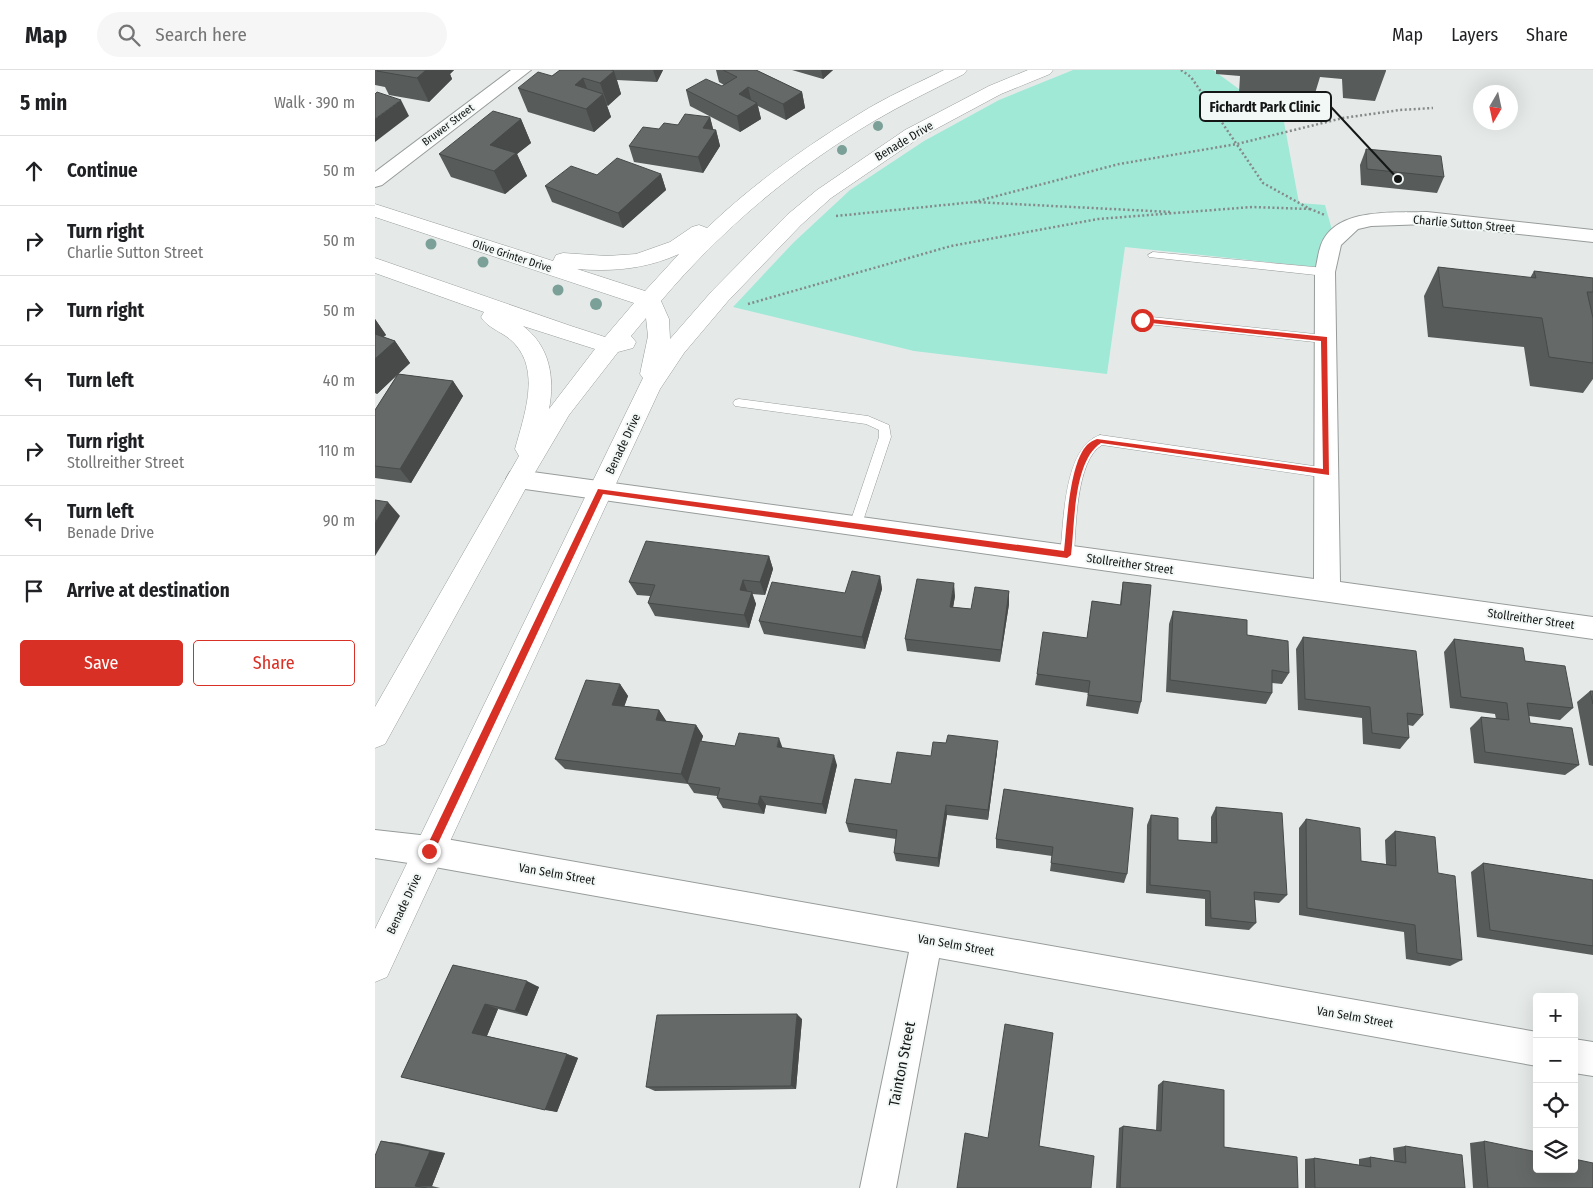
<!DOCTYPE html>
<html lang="en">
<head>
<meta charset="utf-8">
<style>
  body { margin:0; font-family:"Fira Sans Condensed",sans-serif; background:#f6f6f6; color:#202124 }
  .controls { position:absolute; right:15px; bottom:15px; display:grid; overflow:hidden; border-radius:5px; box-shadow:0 5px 20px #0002 }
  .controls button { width:45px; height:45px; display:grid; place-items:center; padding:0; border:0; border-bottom:1px solid #e0e0e0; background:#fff; color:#202124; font:25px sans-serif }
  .compass { position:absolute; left:1098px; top:15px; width:45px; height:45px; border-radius:50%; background:#fff; box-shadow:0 5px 20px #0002; rotate:189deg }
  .stop { position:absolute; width:15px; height:15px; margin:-11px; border:4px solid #d93025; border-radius:50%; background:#fff }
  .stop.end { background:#d93025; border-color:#fff; box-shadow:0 1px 5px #0008 }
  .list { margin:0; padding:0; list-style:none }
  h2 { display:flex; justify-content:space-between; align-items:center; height:65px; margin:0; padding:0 20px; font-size:21px }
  h2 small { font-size:16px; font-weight:400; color:#757577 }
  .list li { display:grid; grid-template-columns:32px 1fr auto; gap:15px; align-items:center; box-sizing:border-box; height:70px; padding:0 20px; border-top:1px solid #e0e0e0 }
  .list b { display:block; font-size:19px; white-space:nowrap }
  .list p { margin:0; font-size:16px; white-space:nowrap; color:#757577 }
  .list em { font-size:16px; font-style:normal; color:#757577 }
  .actions { display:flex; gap:10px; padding:15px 20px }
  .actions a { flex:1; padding:11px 0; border:1px solid #d93025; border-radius:5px; text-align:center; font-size:18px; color:#d93025 }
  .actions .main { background:#d93025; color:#fff }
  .icon { flex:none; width:28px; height:28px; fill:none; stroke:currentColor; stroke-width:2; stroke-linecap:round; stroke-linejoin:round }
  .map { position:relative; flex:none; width:1218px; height:1118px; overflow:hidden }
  header { display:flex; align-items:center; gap:30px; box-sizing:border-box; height:70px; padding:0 25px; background:#fff; border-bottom:1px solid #e0e0e0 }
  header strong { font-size:24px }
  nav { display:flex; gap:28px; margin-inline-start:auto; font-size:18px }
  .search { width:350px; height:45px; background:#f6f6f6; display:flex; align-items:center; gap:12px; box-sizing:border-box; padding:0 18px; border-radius:28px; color:#757577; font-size:19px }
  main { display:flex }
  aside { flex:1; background:#fff }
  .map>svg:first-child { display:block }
  .green { fill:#a0e9d7 }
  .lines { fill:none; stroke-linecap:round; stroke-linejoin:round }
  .service-casing { stroke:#979c9b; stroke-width:1 }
  .minor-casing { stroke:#979c9b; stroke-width:2 }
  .tertiary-casing { stroke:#979c9b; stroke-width:1 }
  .path { stroke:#858988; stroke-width:2.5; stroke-dasharray:2 2.5; stroke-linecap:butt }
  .service { fill:#fff; fill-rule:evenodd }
  .minor { fill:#fff; fill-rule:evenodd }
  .tertiary { fill:#fff; fill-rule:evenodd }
  .tree { fill:#7aa098 }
  .wall { fill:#575b59 }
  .shaded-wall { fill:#474a49 }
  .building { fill:#656a68; stroke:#474a49 }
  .route { fill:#d93025 }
  .labels { text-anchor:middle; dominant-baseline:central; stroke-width:4; stroke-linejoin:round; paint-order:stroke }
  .far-street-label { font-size:11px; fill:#151717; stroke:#f2f8f6 }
  .street-label { font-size:12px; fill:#151717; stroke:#f2f8f6 }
  .near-street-label { font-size:15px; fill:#151717; stroke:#f2f8f6 }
  .leader { fill:none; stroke:#151717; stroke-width:2 }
  .callout-dot { fill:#151717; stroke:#f2f8f6; stroke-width:2 }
  .callout { fill:#f2f8f6; stroke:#151717; stroke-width:2 }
  .callout-label { font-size:14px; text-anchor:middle; font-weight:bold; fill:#151717 }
</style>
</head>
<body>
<header>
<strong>Map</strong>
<div class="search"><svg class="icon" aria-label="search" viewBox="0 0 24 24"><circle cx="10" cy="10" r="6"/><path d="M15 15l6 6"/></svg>Search here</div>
<nav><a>Map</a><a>Layers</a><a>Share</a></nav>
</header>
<main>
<aside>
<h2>5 min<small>Walk · 390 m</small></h2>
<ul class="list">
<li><svg class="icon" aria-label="ahead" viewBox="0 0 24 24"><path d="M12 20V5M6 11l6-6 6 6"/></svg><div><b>Continue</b></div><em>50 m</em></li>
<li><svg class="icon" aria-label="right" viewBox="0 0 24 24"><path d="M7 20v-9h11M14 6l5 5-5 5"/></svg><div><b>Turn right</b><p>Charlie Sutton Street</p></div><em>50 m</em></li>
<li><svg class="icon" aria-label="right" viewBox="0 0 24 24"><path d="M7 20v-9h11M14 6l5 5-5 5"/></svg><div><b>Turn right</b></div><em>50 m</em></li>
<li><svg class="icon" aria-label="left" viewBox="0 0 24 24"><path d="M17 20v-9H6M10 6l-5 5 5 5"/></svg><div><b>Turn left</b></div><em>40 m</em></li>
<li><svg class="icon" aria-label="right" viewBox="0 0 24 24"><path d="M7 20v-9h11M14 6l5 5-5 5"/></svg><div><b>Turn right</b><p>Stollreither Street</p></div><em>110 m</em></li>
<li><svg class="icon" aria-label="left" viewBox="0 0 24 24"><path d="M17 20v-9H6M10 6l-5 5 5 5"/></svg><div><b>Turn left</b><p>Benade Drive</p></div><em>90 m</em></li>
<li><svg class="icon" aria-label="arrive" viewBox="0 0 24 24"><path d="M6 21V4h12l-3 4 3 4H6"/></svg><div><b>Arrive at destination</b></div></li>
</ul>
<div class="actions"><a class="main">Save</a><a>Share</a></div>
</aside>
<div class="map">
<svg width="1218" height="1118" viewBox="0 0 1218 1118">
  <rect width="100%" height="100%" fill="#e5eae9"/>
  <path class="green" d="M698 0H838L909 52 924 133 950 135 959 167 946 180 941 197 750 177 732 304 539 281 358 237 418 173 475 120 549 71 624 30Z"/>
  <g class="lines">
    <g class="service-casing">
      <path id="service" d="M778 182 950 198 955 202 950 206 774 187 773 185Z
        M767 246 949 265 955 269 949 273 763 253 761 250Z
        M364 329 493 346 514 355 516 367 485 460 480 461 475 460 474 456 504 367V360L491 354 360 336 358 333 360 330Z
        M725 365 952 398 956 400 958 403 956 406 952 408 727 375C701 390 701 457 699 485L697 489 692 490 687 489 685 485C689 453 688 377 725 365Z"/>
    </g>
    <g class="minor-casing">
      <path id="minor" d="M136 0H156L7 115 0 117V102Z
        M1052 142 1218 160V172L1052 154 996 156 983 159 966 175 960 202 965 512 1218 547V569L143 418 135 416 131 409 135 402 143 400 939 509 940 202C942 193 943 183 946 175 960 137 1020 143 1052 142Z
        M0 760 54 766 1162 962V996L564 888 521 1118H485L534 882 54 796 0 788Z
        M1199 969 1218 972V1006L1199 1003Z"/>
    </g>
    <g class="tertiary-casing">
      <path id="tertiary" d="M569 0H592L589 4C559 19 528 34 499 51 418 99 346 160 286 231L294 249 295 269 337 221 412 145 442 120 530 60 614 16 653 0H678L675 4 626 24 544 68 456 128 426 155 353 231 309 283 285 319 12 907 0 912V859L268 308 265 304 273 266 271 248 256 266 261 272 258 278 243 282 194 345 152 416 10 674 0 678V637L144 386 140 379C149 346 166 301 139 273 129 262 113 259 106 247L109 242 0 203V188L196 256 230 267 259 233 0 147V134L178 191 181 185 188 183 232 186 261 184 295 172 317 157 324 155 332 158C378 114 430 77 484 44 511 27 541 14 569 0ZM304 184 270 221 202 199C237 202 271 199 304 184ZM148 256 220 279 174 339C180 308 175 276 148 256Z"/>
    </g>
    <path class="path" d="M806 0 816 7 888 113 935 139 950 145
      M599 132 744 94 862 74 968 48 1025 40 1058 38
      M461 146 599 132 796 142
      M373 234 576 176 723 149 877 137 935 139"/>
    <use href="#service" class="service"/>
    <use href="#minor" class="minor"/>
    <use href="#tertiary" class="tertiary"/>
  </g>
  <g class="tree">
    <circle cx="503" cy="56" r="5"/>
    <circle cx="467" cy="80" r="5"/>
    <circle cx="56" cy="174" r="5.5"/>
    <circle cx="108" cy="192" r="5.5"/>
    <circle cx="183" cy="220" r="5.5"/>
    <circle cx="221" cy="234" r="6"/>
  </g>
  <path class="wall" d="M0 0H79L75 4 77 9 54 32 14 25 10 17 0 15Z
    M185 0H288L282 12 242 10 246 24 232 36 236 47 219 62 153 42 143 18 177 6Z
    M341 0H381L427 22 430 38 411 50 383 36 386 49 365 62 315 36 311 20 347 16 349 15 344 12Z
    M417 0H458L448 9Z
    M841 0H1011V1L1000 31 968 28 967 9 945 7 938 30 864 23 865 6 841 4Z
    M335 47 338 60H341L345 76 328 103 259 92 254 76 284 59Z
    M146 49 156 73 142 84 152 106 130 124 76 107 64 84Z
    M991 79 1069 107 1062 123 986 115 985 95Z
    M286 104 291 120 248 158 177 132 170 116 222 105Z
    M1063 197 1155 208 1159 201 1218 208V309L1208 323 1155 316 1149 277 1053 267 1049 226Z
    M0 249 11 265 8 267 20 271 35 293 23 304 78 311 88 326 36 413 0 408V340L23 304 2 324 0 323Z
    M394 486 398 499 390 525 377 524 381 534 374 558 280 546 273 533 275 526 262 525 254 512Z
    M505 506 507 519 490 579 389 564 384 551 470 523Z
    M748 512 766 632 763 644 711 636 713 623 660 615 662 604 712 568 717 531 745 535 746 525Z
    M634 521V534L625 592 532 581 530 569 580 526 578 537 596 539Z
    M798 541 872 565 914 603 907 614 897 613V623L891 634 791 622 794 554Z
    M928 567 1048 645 1038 656 1033 655 1034 668 1025 679 988 674 987 648 923 640 921 579Z
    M1079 569 1150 591 1198 638 1185 650 1154 646 1155 653 1204 695 1190 705 1099 693 1095 658 1106 647 1121 649 1120 644 1075 638 1069 582Z
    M245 614 253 626 249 636 284 640 291 651 321 655 328 666 326 672 360 676 408 678 462 695 451 744 391 735 389 744 348 738 342 728V726L319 723 313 714 190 699 180 689Z
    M1215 621H1218V696L1214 695 1202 632Z
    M622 682 613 750 572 745 564 797 521 791 519 783 521 769 474 762 471 753 516 714 556 686Z
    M629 719 752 804 749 813 675 801 677 786 621 778V769Z
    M841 737 912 825 904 833 880 830 881 853 874 860 830 856V829L771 823 772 755 776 745 803 770 836 773V747Z
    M931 749 986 791 1011 794 1010 770 1020 761 1063 803 1087 890 1075 896 1031 889 1029 862 924 845V758Z
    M1108 793 1218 810V885L1102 867 1096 802Z
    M78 895 164 917 152 946 123 939 112 966 192 984 203 988 182 1042 26 1007Z
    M427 949 421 1019 280 1021 271 1017Z
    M788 1011 849 1077 923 1118H741L744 1058 748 1056 781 1060 783 1015Z
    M6 1071 23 1073 70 1083 57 1116 65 1118H0Z
    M1109 1071 1218 1118H1098L1095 1073Z
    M1030 1076 1090 1118H930V1089L939 1088 984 1095V1089L995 1087 1019 1091 1018 1078Z"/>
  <path class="shaded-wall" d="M51 0H79L75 4 77 9 54 32 42 8Z
    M278 0H288L282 12Z
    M446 0H458L448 9Z
    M239 1 246 24 233 36 225 13Z
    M208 8 217 31 208 39 200 15Z
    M373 17 377 33 364 24Z
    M427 22 430 38 411 50 408 34Z
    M228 24 236 47 219 62 211 39Z
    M26 30 34 46 0 72V49Z
    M382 33 386 49 365 62 362 46Z
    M335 47 339 62 341 60 345 76 328 103 323 87 328 58Z
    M146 49 156 73 142 84 152 106 130 124 119 101 115 75Z
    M286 104 291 120 248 158 243 143Z
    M0 249 11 265 0 274Z
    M20 271 35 293 2 324 0 322V289Z
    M78 311 88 326 36 413 25 399Z
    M13 432 25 446 0 486V453Z
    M394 486 398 499 390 525 385 512Z
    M505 506 507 519 490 579 487 567Z
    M368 510 373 523 365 520Z
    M579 513 580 526 576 550 575 537Z
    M634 521V534L625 592 626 580Z
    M377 522 381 534 374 558 369 545Z
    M245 614 253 626 246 646 237 635Z
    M284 640 292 652 281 650Z
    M321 655 328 666 313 713H312L313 714 306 704Z
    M404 668 408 679 402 677Z
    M623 671 622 682 613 750V740Z
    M459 685 462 695 451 744 447 734Z
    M385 726 391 735 389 744 383 734Z
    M571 735 572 745 564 797 563 788Z
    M152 911 164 917 152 946 140 941Z
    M110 934 123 939 111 968 97 963Z
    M422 944 427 949 421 1019 416 1016Z
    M192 984 203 988 182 1042 170 1040Z
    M55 1081 70 1083 57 1116H40Z"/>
  <path class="building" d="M3 0H51L42 8 2 1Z
    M185 0H236L239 1 225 13 208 8 200 15 228 24 211 39 143 18 163 2 177 6Z
    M348 0H381L427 22 408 34 373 17 364 24 382 33 362 46 311 20 331 9 347 16 362 7Z
    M2 22 26 30 0 49V24Z
    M118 41 146 49 115 75 141 83 119 101 64 84Z
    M310 44 335 47 328 58 341 60 323 87 254 76 268 57 284 59 289 53 303 55Z
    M991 79 1066 86 1069 107 992 99Z
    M242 88 286 104 243 143 170 116 196 96 222 105Z
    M1063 197 1161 208 1159 201 1218 208V222H1212L1218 248V293L1174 287 1167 248 1068 237Z
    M0 264 20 271 0 289Z
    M23 304 78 311 25 399 0 396V340Z
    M0 430 13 432 0 453Z
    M271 471 394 486 385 512 368 510 365 520 377 522 369 545 273 533 280 515 254 512Z
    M477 501 505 506 487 567 384 551 397 512 470 523Z
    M542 509 579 513 575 537 596 539 600 517 634 521 626 580 530 569Z
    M748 512 776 515 766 632 713 625 715 611 662 604 668 562 712 568 717 531 746 535Z
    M798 541 872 550V565L913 571 914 603 897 600V623L795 610Z
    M928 567 1041 581 1048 645 1032 643 1034 668 997 663 995 637 930 629Z
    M1079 569 1148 578 1150 591 1190 596 1198 638 1152 633 1155 653 1197 658 1204 695 1110 682 1106 647 1134 650 1132 633 1086 627Z
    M211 610 245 614 237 635 284 640 281 650 321 655 306 704 180 689Z
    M1215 621H1218V634Z
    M364 663 404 668 402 677 459 685 447 734 385 726 383 734 342 728 345 718 312 713 325 671 360 676Z
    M573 665 623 671 613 740 571 735 563 788 519 783 522 760 471 753 480 709 516 714 522 682 556 686 558 672 571 673Z
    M629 719 758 738 752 804 676 793 678 777 621 769Z
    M841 737 907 743 912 825 879 822 881 853 836 848 835 821 775 815 776 745 803 748V770L842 773Z
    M931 749 985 758 986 791 1021 796 1020 761 1060 767 1063 803 1080 806 1087 890 1042 883 1040 855 932 838Z
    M1108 793 1218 810V876L1115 860Z
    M78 895 152 911 140 941 110 934 97 963 192 984 170 1040 26 1007Z
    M422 944 416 1016 271 1017 282 945Z
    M630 954 678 963 664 1076 719 1086 716 1118H582L590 1063 613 1068Z
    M788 1011 849 1020V1077L922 1087 923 1118H745L748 1056 786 1061Z
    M6 1071 55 1081 40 1116 52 1118H0V1086Z
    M1109 1071 1162 1082V1099H1199V1089L1218 1093V1118H1113Z
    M1030 1076 1087 1085 1090 1118H940L939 1088 996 1097 995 1087 1031 1093Z"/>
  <path class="route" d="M765 248 952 267 954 405 726 373C698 391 700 454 696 485L692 488 228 424 58 784H51V778L223 419 689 481C692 455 694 394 712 375 715 372 719 370 722 369L948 399 946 271 767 252 764 250Z"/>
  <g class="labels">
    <g class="far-street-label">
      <text transform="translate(73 55) rotate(-37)">Bruwer Street</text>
      <text transform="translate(137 186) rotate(18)">Olive Grinter Drive</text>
    </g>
    <g class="street-label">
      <text transform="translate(529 71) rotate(-31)">Benade Drive</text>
      <text transform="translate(1089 154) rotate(5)">Charlie Sutton Street</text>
      <text transform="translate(248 374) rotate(-65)">Benade Drive</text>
      <text transform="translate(755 494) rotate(8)">Stollreither Street</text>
      <text transform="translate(1156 549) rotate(8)">Stollreither Street</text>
      <text transform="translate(182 804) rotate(10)">Van Selm Street</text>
      <text transform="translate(29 834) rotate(-65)">Benade Drive</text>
      <text transform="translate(581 875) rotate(10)">Van Selm Street</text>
      <text transform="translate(980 947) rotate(10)">Van Selm Street</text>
    </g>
    <g class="near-street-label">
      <text transform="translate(527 994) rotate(-79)">Tainton Street</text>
    </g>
  </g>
  <path class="leader" d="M1023 109L956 37"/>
  <circle class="callout-dot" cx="1023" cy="109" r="5"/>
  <rect class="callout" x="825" y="22" width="131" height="29" rx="5"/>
  <g class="callout-label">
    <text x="890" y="42">Fichardt Park Clinic</text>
  </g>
</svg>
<div class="controls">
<button>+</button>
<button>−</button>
<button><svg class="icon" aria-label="locate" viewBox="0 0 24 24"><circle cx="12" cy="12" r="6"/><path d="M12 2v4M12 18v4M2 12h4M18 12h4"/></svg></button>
<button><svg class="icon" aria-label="layers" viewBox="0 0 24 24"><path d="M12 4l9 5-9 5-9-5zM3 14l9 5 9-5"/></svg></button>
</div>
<svg class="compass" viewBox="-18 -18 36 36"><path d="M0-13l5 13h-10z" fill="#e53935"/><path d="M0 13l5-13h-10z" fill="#757577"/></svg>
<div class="stop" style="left:767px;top:250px"></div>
<div class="stop end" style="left:54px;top:781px"></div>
</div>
</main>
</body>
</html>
